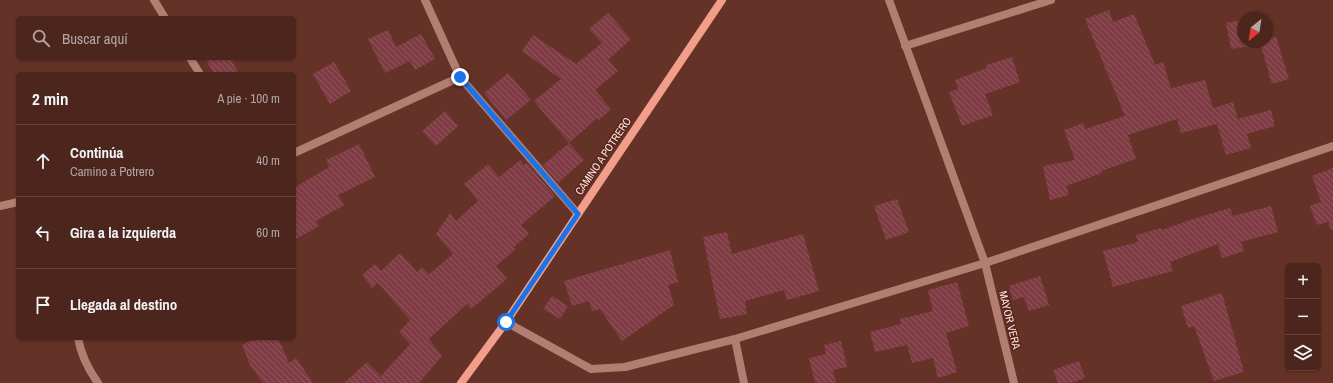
<!DOCTYPE html>
<html lang="es">
<head>
<meta charset="utf-8">
<style>
  body { margin:0; font-family:"Archivo Narrow",sans-serif; background:#56322a; color:#f1f3f6 }
  .controls { position:absolute; right:12px; bottom:12px; display:grid; overflow:hidden; border-radius:6px; box-shadow:0 1px 3px #0004 }
  .controls button { width:36px; height:36px; display:grid; place-items:center; padding:0; border:0; border-bottom:1px solid #63433b; background:#4c261d; color:#f1f3f6; font:20px sans-serif }
  .compass { position:absolute; left:1237px; top:12px; width:36px; height:36px; border-radius:50%; background:#4c261d; box-shadow:0 1px 3px #0004; rotate:210deg }
  .stop { position:absolute; width:12px; height:12px; margin:-9px; border:3px solid #1a73e8; border-radius:50%; background:#fff }
  .stop.end { background:#1a73e8; border-color:#fff; box-shadow:0 1px 4px #0008 }
  .list { margin:0; padding:0; list-style:none }
  h2 { display:flex; justify-content:space-between; align-items:center; height:52px; margin:0; padding:0 16px; font-size:17px }
  h2 small { font-size:13px; font-weight:400; color:#b2a5a4 }
  .list li { display:grid; grid-template-columns:26px 1fr auto; gap:12px; align-items:center; box-sizing:border-box; height:72px; padding:0 16px; border-top:1px solid #63433b }
  .list b { display:block; font-size:15px; white-space:nowrap }
  .list p { margin:0; font-size:13px; white-space:nowrap; color:#b2a5a4 }
  .list em { font-size:13px; font-style:normal; color:#b2a5a4 }
  .icon { flex:none; width:22px; height:22px; fill:none; stroke:currentColor; stroke-width:2; stroke-linecap:round; stroke-linejoin:round }
  .map { position:relative; flex:none; width:1333px; height:383px; overflow:hidden }
  .search { position:absolute; background:#4c261d; box-shadow:0 1px 3px #0004; left:16px; top:16px; width:280px; height:44px; display:flex; align-items:center; gap:10px; box-sizing:border-box; padding:0 14px; border-radius:6px; color:#b2a5a4; font-size:15px }
  .panel { position:absolute; background:#4c261d; box-shadow:0 1px 3px #0004; left:16px; top:72px; width:280px; height:268px; border-radius:6px }
  .map>svg:first-child { display:block }
  .building { fill:url(#building-back-hatch) }
  .lines { fill:none; stroke-linecap:round; stroke-linejoin:round }
  .street { stroke:#b37e72; stroke-width:8 }
  .secondary { stroke:#f29e8b; stroke-width:8 }
  .route { stroke:#1a73e8; stroke-width:5 }
  .labels { text-anchor:middle; dominant-baseline:central; stroke-width:3; stroke-linejoin:round; paint-order:stroke }
  .street-label { font-size:11px; fill:#fde3dc; stroke:#59271d }
</style>
</head>
<body>
<div class="map">
<svg width="1333" height="383" viewBox="0 0 1333 383">
  <defs>
    <pattern id="building-back-hatch" width="6" height="6" patternUnits="userSpaceOnUse"><rect width="6" height="6" fill="#803c45"/><path d="M-1 5l2 2M0 0l6 6M5-1l2 2" fill="none" stroke="#93585f"/></pattern>
  </defs>
  <rect width="100%" height="100%" fill="#653227"/>
  <path class="building" d="M1109 10 1113 22 1134 14 1155 65 1163 62 1171 88 1205 80 1213 108 1233 102 1238 119 1271 110 1275 126 1247 134 1251 148 1226 155 1217 124 1181 133 1177 119 1128 135 1136 159 1101 171 1102 173 1066 186 1069 195 1050 200 1043 166 1075 160 1064 130 1083 123 1085 129 1125 116 1085 19Z
    M608 13 631 39 608 60 618 71 595 90 611 109 599 120 597 118 569 143 534 101 561 79 522 51 533 35 576 64 602 43 589 29Z
    M1243 20V42H1257L1258 45 1231 49 1226 23Z
    M388 30 396 47 421 34 435 59 415 70 410 61 385 73 368 39Z
    M1276 37 1289 79 1272 84 1260 42H1267V39Z
    M1012 57 1020 82 985 94 993 115 962 126 949 92 958 89 955 80 987 68 986 65Z
    M205 58H230L239 74H214Z
    M334 62 351 91 330 104 313 74Z
    M508 73 531 100 506 120 484 93Z
    M445 111 458 126 436 146 422 131Z
    M569 143 584 160 558 183 543 165Z
    M359 144 375 177 338 195 344 205 316 221 319 226 294 240V188L329 167 326 160Z
    M520 160 524 165 527 163 555 196 521 225 529 234 514 247 516 249 496 266 507 279 471 309 467 304 429 339 442 356 419 383H344L367 362 381 376 410 344 399 332 410 320 378 283 372 288 362 275 375 264 381 271 400 253 417 272 422 267 429 274 453 254 436 234 450 213 456 221 478 201 464 184 488 164 499 177Z
    M1333 168V230H1331L1328 222 1317 225 1310 206 1321 202 1312 176Z
    M897 199 909 232 886 240 874 206Z
    M1271 206 1278 232 1241 242 1244 251 1222 258 1218 244 1170 262 1173 271 1113 287 1103 251 1138 242 1136 235 1161 228 1162 230 1196 218 1230 208 1233 216Z
    M727 232 732 254 803 234 819 291 787 300 784 290 745 301 747 314 720 319 703 237Z
    M670 250 678 282 668 285 674 305 622 341 600 309 592 311 589 301 572 306 564 281Z
    M1040 276 1049 305 1029 311 1024 297 1013 300 1009 286Z
    M957 282 969 326 946 333 957 372 938 378 933 358 912 363 907 345 875 352 870 332 901 324 900 319 933 311 928 290Z
    M1222 293 1244 372 1214 381 1194 326 1188 328 1181 306Z
    M552 296 568 306 560 319 543 309Z
    M257 338H278L289 363 296 358 313 383H263L250 365 242 345Z
    M841 341 847 367 833 370 836 383H815L809 358 826 354 824 345Z
    M1079 361 1085 378 1071 383H1058L1053 370Z"/>
  <g class="lines">
    <path class="street" d="M154 0 165 18
      M425 0 460 77 578 214
      M889 0 985 263 1014 383
      M905 46 1051 0
      M190 58 200 74
      M294 153 460 77
      M0 206 18 202
      M506 322 591 369 625 367 735 339 985 263 1333 146
      M78 338C81 355 88 369 98 383
      M735 339 744 383"/>
    <path class="secondary" d="M461 383 506 322 578 214 722 0"/>
  </g>
  <g class="lines">
    <path class="route" d="M460 77 578 214 506 322"/>
  </g>
  <g class="labels">
    <g class="street-label">
      <text transform="translate(603 156) rotate(-56)">CAMINO A POTRERO</text>
      <text transform="translate(1010 320) rotate(76)">MAYOR VERA</text>
    </g>
  </g>
</svg>
<div class="controls">
<button>+</button>
<button>−</button>
<button><svg class="icon" aria-label="layers" viewBox="0 0 24 24"><path d="M12 4l9 5-9 5-9-5zM3 14l9 5 9-5"/></svg></button>
</div>
<svg class="compass" viewBox="-18 -18 36 36"><path d="M0-13l5 13h-10z" fill="#e53935"/><path d="M0 13l5-13h-10z" fill="#b2a5a4"/></svg>
<div class="stop" style="left:506px;top:322px"></div>
<div class="stop end" style="left:460px;top:77px"></div>
<div class="search"><svg class="icon" aria-label="search" viewBox="0 0 24 24"><circle cx="10" cy="10" r="6"/><path d="M15 15l6 6"/></svg>Buscar aquí</div>
<section class="panel">
<h2>2 min<small>A pie · 100 m</small></h2>
<ul class="list">
<li><svg class="icon" aria-label="ahead" viewBox="0 0 24 24"><path d="M12 20V5M6 11l6-6 6 6"/></svg><div><b>Continúa</b><p>Camino a Potrero</p></div><em>40 m</em></li>
<li><svg class="icon" aria-label="left" viewBox="0 0 24 24"><path d="M17 20v-9H6M10 6l-5 5 5 5"/></svg><div><b>Gira a la izquierda</b></div><em>60 m</em></li>
<li><svg class="icon" aria-label="arrive" viewBox="0 0 24 24"><path d="M6 21V4h12l-3 4 3 4H6"/></svg><div><b>Llegada al destino</b></div></li>
</ul>
</section>
</div>
</body>
</html>
